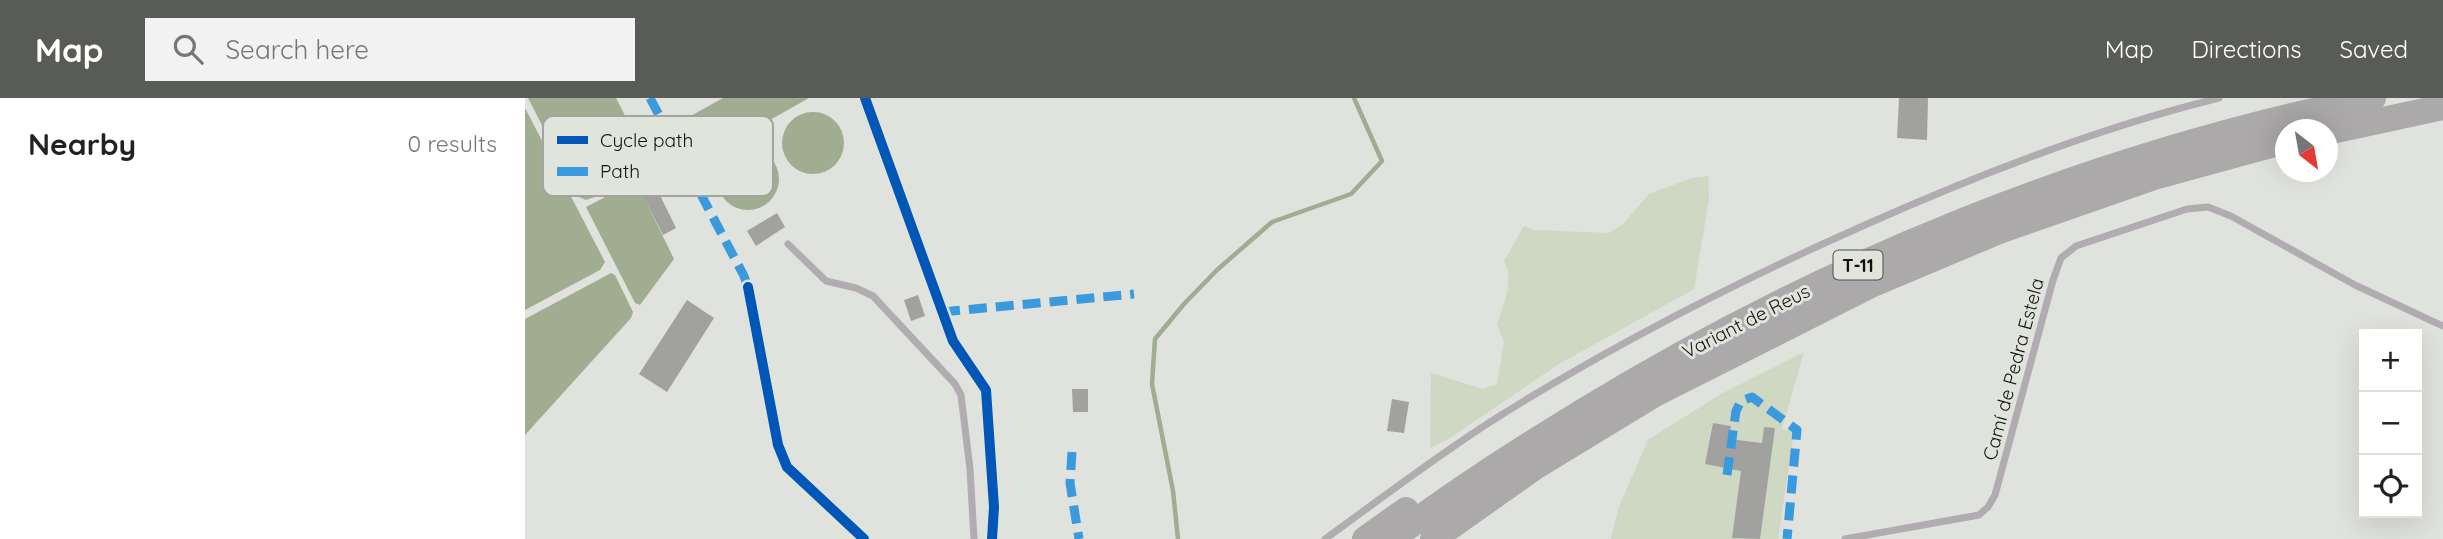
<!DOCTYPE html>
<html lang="en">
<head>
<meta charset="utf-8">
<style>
  body { margin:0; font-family:Quicksand,sans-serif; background:#f2f2f2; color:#222 }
  .controls { position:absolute; right:21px; bottom:21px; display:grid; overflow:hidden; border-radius:0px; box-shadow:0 7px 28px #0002 }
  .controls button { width:63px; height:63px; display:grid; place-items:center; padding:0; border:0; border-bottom:2px solid #e0e0e0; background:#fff; color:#222; font:35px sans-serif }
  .compass { position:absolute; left:1750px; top:21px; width:63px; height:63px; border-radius:50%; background:#fff; box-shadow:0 7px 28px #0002; rotate:149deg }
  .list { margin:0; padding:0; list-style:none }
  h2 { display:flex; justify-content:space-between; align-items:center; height:91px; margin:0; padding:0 28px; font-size:30px }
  h2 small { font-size:23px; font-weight:400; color:#767676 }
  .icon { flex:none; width:38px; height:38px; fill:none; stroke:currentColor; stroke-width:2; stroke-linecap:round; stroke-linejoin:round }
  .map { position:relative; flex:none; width:1918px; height:441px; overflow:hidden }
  header { display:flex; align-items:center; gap:42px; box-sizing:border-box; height:98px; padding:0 35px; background:#595b57; color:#fff }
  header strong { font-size:33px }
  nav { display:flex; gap:38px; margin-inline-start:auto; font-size:24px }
  .search { width:490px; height:63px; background:#f2f2f2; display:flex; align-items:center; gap:18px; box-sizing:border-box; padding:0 24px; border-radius:0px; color:#767676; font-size:26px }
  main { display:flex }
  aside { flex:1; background:#fff }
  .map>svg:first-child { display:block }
  .green { fill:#ced8c3 }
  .water { fill:#a0ad90 }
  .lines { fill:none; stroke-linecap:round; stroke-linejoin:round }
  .stream { stroke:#a0ad90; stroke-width:4.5 }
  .building { fill:#a1a29f }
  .service { stroke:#b0acaf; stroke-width:7 }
  .minor { stroke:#b0acaf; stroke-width:14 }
  .motorway { stroke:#aca9ab; stroke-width:26 }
  .quiet { stroke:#3a9ade; stroke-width:9; stroke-dasharray:18 9; stroke-linecap:butt }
  .cycleway-casing { stroke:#e0e4db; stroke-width:15 }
  .cycleway { stroke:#0057b8; stroke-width:10 }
  .labels { text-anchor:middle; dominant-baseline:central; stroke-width:6; stroke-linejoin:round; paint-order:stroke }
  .shield { fill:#e0e4db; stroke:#4f514c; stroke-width:2 }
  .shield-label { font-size:18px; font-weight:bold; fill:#11120f }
  .street-label { font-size:19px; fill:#11120f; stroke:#e0e4db }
  .key { fill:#e0e4db; stroke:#a2a59e; stroke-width:2 }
  .key-label { font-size:19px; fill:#11120f }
</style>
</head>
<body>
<header>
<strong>Map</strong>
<div class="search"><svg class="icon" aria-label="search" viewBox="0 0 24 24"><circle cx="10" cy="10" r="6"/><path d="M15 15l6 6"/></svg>Search here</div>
<nav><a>Map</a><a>Directions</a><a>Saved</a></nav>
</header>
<main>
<aside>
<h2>Nearby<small>0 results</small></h2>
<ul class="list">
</ul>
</aside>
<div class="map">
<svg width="1918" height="441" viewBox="0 0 1918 441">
  <rect width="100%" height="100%" fill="#e0e2dd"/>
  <path class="green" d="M1183 78 1184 101 1169 191 1034 266 925 340 905 350 906 275 958 291 972 286 979 243 972 227C978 206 990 183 979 163L999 128 1009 132 1084 135 1097 127 1124 96 1167 80Z
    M1279 254 1257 331 1269 334 1253 441H1086L1093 411 1123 342 1196 296Z"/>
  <path class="water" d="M3 0H91L115 47 120 65C110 84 81 95 61 102L54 99Z
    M198 0H284L183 57 162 20Z
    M0 10 80 164 75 172 0 212Z
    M257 45a31 31 0 1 1 62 0a31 31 0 1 1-62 0Z
    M192 81a31 31 0 1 1 62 0a31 31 0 1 1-62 0Z
    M111 83 149 161 115 207 110 205 61 109Z
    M86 175 90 177 108 214 106 220 0 337V221Z"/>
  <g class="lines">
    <path class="stream" d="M653 441 648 393 627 286 630 241 659 206 692 172 747 124 826 96 857 63 829 0"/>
  </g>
  <path class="building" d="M1374 0H1403L1402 42 1372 40Z
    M129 85 151 130 138 137 115 92Z
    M252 115 260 129 231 148 222 133Z
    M393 197 400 218 386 223 379 202Z
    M162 202 189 220 142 294 114 276Z
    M547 291H563V314H548Z
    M867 301 884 304 879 335 862 333Z
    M1188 325 1206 328 1204 341 1237 345 1239 329 1250 330 1235 441 1207 440 1216 373 1180 366Z"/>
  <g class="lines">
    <path class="service" d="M263 146 301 183 331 190 348 198 430 286 436 297 445 371 449 441
      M800 441C857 400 914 356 973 319 1091 245 1213 183 1340 127 1454 76 1572 30 1694 0
      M1320 441 1454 417 1463 409 1470 397 1528 182 1536 160 1551 148 1662 111 1683 109 1706 118 1830 187 1918 228"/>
    <path class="minor" d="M340 0 428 243 461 292 469 409 467 441
      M223 189 253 347 262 369 339 441"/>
    <path class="motorway" d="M1802 34 1918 9
      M840 441 881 412
      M867 441C927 395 992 354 1057 314 1301 165 1568 57 1848 0
      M908 441 1010 369 1130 296 1348 186 1474 133 1629 79 1760 43"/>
    <path class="quiet" d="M125 0 219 178 223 189
      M417 214 609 196
      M547 354 545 385 554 441
      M1202 377 1211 313 1216 303 1227 299 1272 332 1262 441"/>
    <g class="cycleway-casing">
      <path id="cycleway" d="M340 0 428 243 461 292 469 409 467 441
        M223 189 253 347 262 369 339 441"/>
    </g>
    <use href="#cycleway" class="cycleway"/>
  </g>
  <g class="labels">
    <rect class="shield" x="1308.5" y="152.5" width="49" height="29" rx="5"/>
    <g class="shield-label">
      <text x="1333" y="167">T-11</text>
    </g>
    <g class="street-label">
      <text transform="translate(1221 223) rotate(-27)">Variant de Reus</text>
      <text transform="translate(1488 271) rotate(-75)">Camí de Pedra Estela</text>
    </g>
  </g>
  <rect x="18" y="18" width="230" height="80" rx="10" class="key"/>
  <rect x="32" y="38" width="31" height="8" fill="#0057b8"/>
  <rect x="32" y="69" width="31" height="9" fill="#3a9ade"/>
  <g class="key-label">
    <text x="75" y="49">Cycle path</text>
    <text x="75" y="80">Path</text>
  </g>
</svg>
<div class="controls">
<button>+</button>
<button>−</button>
<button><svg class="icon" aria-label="locate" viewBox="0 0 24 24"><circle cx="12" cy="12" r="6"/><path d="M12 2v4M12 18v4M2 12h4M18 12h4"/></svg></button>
</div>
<svg class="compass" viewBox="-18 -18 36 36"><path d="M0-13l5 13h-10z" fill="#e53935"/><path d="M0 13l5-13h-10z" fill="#767676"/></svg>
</div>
</main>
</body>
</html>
